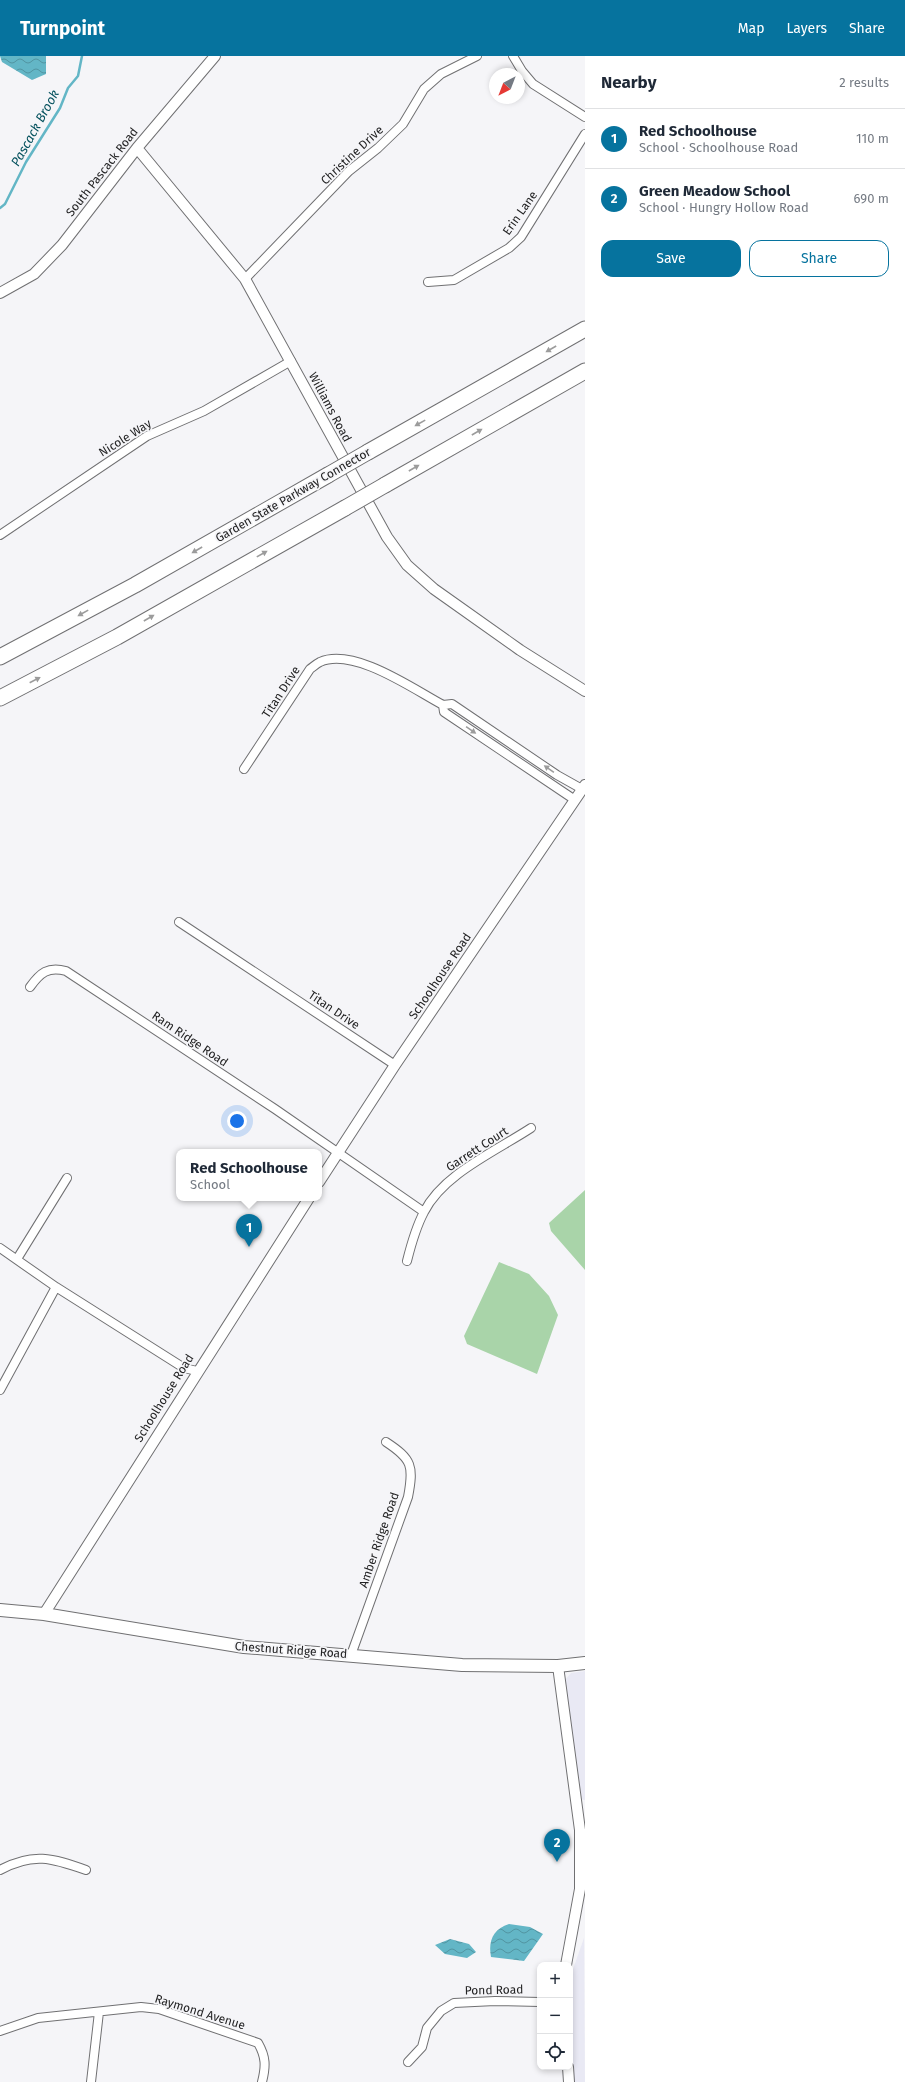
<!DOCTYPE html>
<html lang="en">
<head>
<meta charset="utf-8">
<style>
  body { margin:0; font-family:"Fira Sans",sans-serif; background:#f6f6f7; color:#1f2937 }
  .controls { position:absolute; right:12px; bottom:12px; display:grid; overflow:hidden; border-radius:8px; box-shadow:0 2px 6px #0003 }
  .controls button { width:36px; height:36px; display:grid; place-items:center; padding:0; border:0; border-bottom:1px solid #e0e1e3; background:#fff; color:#1f2937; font:20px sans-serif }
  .compass { position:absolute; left:489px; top:12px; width:36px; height:36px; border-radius:50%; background:#fff; box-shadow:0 2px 6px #0003; rotate:222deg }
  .you { position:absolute; left:237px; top:1065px; width:14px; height:14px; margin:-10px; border:3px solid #fff; border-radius:50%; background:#1a73e8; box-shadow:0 0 0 6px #1a73e833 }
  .badge { display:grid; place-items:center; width:26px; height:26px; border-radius:50%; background:#06739e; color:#fff; font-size:13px; font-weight:700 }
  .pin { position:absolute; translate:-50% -33px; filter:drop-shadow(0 1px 2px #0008) }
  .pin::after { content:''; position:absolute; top:21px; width:14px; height:12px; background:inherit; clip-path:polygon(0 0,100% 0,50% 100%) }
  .popup { position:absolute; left:176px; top:1093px; width:146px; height:52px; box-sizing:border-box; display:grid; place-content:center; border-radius:8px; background:#fff; filter:drop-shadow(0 1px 3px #0005); font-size:13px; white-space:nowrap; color:#747a83 }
  .popup b { font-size:15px; color:#1f2937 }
  .popup::after { content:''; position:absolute; left:50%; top:100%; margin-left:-8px; border:8px solid transparent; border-top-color:#fff }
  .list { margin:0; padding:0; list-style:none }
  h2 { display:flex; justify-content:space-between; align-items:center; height:52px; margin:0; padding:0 16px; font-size:17px }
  h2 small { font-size:13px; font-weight:400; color:#747a83 }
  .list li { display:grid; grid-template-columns:26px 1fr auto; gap:12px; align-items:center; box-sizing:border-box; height:60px; padding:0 16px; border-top:1px solid #e0e1e3 }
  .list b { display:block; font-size:15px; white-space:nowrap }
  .list p { margin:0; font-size:13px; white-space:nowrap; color:#747a83 }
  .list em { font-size:13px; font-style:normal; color:#747a83 }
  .actions { display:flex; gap:8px; padding:12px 16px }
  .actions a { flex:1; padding:9px 0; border:1px solid #06739e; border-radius:12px; text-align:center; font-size:14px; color:#06739e }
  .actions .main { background:#06739e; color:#fff }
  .icon { flex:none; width:22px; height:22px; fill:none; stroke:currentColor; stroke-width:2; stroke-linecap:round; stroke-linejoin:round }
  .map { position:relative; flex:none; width:585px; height:2026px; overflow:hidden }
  header { display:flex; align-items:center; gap:24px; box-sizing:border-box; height:56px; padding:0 20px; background:#06739e; color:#fff }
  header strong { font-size:19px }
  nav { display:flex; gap:22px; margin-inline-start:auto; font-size:14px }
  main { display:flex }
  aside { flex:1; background:#fff }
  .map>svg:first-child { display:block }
  .built { fill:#e9e9f4 }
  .pitch { fill:#a9d4a9 }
  .water { fill:url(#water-waves) }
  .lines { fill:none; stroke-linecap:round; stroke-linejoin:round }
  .stream { stroke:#63b6c6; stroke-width:2.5 }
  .minor-casing { stroke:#707072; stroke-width:10 }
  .tertiary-casing { stroke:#707072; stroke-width:12 }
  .secondary-casing { stroke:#707072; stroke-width:14 }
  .motorway-casing { stroke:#707072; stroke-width:17 }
  .minor { stroke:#fff; stroke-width:8 }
  .tertiary { stroke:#fff; stroke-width:10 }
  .secondary { stroke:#fff; stroke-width:12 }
  .motorway { stroke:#fff; stroke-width:15 }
  .motorway-bridge-casing { stroke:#707072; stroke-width:17; stroke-linecap:butt }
  .motorway-bridge { stroke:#fff; stroke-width:15 }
  .oneway { fill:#9c9c9c }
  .labels { text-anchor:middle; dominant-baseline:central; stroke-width:3.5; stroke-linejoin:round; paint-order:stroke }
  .street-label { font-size:12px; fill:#232324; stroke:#f5f5f8 }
  .water-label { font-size:13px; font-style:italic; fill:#04515d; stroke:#f5f5f8 }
</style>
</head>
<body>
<header>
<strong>Turnpoint</strong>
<nav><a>Map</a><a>Layers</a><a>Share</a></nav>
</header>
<main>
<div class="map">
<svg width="585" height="2026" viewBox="0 0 585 2026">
  <defs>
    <pattern id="water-waves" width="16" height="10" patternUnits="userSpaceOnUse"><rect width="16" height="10" fill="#63b6c6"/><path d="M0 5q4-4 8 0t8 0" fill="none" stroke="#5194a1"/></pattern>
  </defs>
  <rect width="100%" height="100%" fill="#f5f5f8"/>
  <path class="built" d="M585 1615V1744L579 1743 565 1624 571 1617Z
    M584 1882 585 2026H572L570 1949 572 1916Z"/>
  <path class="pitch" d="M585 1134V1214L551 1175 549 1167Z
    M499 1206 529 1218 549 1240 558 1259 537 1318 467 1288 464 1280Z"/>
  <path class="water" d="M0 0H46V18L32 24 2 6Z
    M509 1868 530 1871 543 1878 524 1905 491 1901C488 1885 493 1873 509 1868Z
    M450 1883 469 1888 476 1896 467 1902 445 1898 435 1889Z"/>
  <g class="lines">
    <path class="stream" d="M0 152 5 148 26 106 60 52 68 32 78 20 82 0"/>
    <g class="minor-casing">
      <path id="minor" d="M513 0 522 15 533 28 585 61
        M245 223 349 115 378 92 403 68 424 33 441 18 477 0
        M428 226 454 224 509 192 521 181 585 78
        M0 479 147 380 204 355 291 305
        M443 649 444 656 575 744
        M244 713 310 613C313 611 316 608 320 606 354 591 413 633 443 649L452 648 557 719 582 733
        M179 866 395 1009
        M30 931C40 917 48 910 66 915L275 1053 424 1156
        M0 1192 56 1231 184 1312 197 1315
        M17 1203 67 1122
        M407 1205C411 1189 416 1171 424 1156 443 1118 496 1095 531 1072
        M0 1334 56 1231
        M351 1599 408 1441C414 1410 412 1403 386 1386
        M0 1814C33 1796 52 1802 86 1814
        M0 1975 38 1962 141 1951 159 1953 258 1987C266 2001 266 2010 262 2026
        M408 2006 422 1991 427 1972 441 1955 454 1947 495 1945 540 1946
        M91 2026 99 1956"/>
    </g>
    <g class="tertiary-casing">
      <path id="tertiary" d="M137 92 245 223 387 481 407 509 434 533 520 594 585 635
        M0 237 34 218 62 189 137 92 215 0
        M319 1126 395 1009 585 729
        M44 1558 309 1142
        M558 1610 580 1774V1833L566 1909
        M568 2011 569 2026"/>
    </g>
    <g class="secondary-casing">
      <path id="secondary" d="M0 1554 44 1558 244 1591 462 1609 558 1610 585 1607"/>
    </g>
    <g class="motorway-casing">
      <path id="motorway" d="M368 396 585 273
        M385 429 585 315
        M0 601 135 529 328 419
        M0 642 117 581 345 452"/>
    </g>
    <use href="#minor" class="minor"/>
    <use href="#tertiary" class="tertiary"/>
    <use href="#secondary" class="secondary"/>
    <use href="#motorway" class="motorway"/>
    <g class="motorway-bridge-casing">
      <path id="motorway-bridge" d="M328 419 368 396
        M345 452 385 429"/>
    </g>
    <use href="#motorway-bridge" class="motorway-bridge"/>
  </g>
  <defs><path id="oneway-solid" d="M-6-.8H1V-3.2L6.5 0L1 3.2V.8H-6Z"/></defs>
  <g class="oneway">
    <use href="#oneway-solid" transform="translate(551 293) rotate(150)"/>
    <use href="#oneway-solid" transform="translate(420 367) rotate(151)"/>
    <use href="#oneway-solid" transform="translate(477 376) rotate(-30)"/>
    <use href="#oneway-solid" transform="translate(414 412) rotate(-30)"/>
    <use href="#oneway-solid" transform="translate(197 494) rotate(150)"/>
    <use href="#oneway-solid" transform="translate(262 498) rotate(-29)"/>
    <use href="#oneway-solid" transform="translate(83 557) rotate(151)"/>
    <use href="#oneway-solid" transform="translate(149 562) rotate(-30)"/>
    <use href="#oneway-solid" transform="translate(35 624) rotate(-27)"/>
    <use href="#oneway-solid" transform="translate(471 674) rotate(35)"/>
    <use href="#oneway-solid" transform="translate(549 713) rotate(-145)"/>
  </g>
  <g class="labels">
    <g class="street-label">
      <text transform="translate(352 99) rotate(-43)">Christine Drive</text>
      <text transform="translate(102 116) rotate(-52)">South Pascack Road</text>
      <text transform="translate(520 157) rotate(-55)">Erin Lane</text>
      <text transform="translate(330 351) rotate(62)">Williams Road</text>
      <text transform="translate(125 382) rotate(-32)">Nicole Way</text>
      <text transform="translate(293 439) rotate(-30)">Garden State Parkway Connector</text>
      <text transform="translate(281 636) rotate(-57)">Titan Drive</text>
      <text transform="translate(440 920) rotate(-56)">Schoolhouse Road</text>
      <text transform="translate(334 954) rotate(34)">Titan Drive</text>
      <text transform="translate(190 983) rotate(34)">Ram Ridge Road</text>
      <text transform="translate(477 1093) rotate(-33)">Garrett Court</text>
      <text transform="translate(164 1342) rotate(-58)">Schoolhouse Road</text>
      <text transform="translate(379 1484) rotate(-71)">Amber Ridge Road</text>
      <text transform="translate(291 1594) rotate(4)">Chestnut Ridge Road</text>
      <text transform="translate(494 1934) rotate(-1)">Pond Road</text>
      <text transform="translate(200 1956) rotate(17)">Raymond Avenue</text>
    </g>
    <g class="water-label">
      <text transform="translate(35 72) rotate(-61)">Pascack Brook</text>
    </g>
  </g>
</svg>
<div class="controls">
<button>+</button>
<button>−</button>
<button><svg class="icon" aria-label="locate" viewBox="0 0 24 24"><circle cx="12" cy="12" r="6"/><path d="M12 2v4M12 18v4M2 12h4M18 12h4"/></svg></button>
</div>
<svg class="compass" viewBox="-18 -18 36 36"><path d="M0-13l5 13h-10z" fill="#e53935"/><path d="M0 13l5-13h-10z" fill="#747a83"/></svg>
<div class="you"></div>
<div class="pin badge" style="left:249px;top:1191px">1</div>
<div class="popup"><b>Red Schoolhouse</b>School</div>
<div class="pin badge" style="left:557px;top:1806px">2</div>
</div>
<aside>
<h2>Nearby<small>2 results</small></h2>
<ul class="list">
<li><span class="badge">1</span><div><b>Red Schoolhouse</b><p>School · Schoolhouse Road</p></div><em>110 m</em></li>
<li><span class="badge">2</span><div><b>Green Meadow School</b><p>School · Hungry Hollow Road</p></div><em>690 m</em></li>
</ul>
<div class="actions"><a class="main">Save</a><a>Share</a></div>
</aside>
</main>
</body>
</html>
